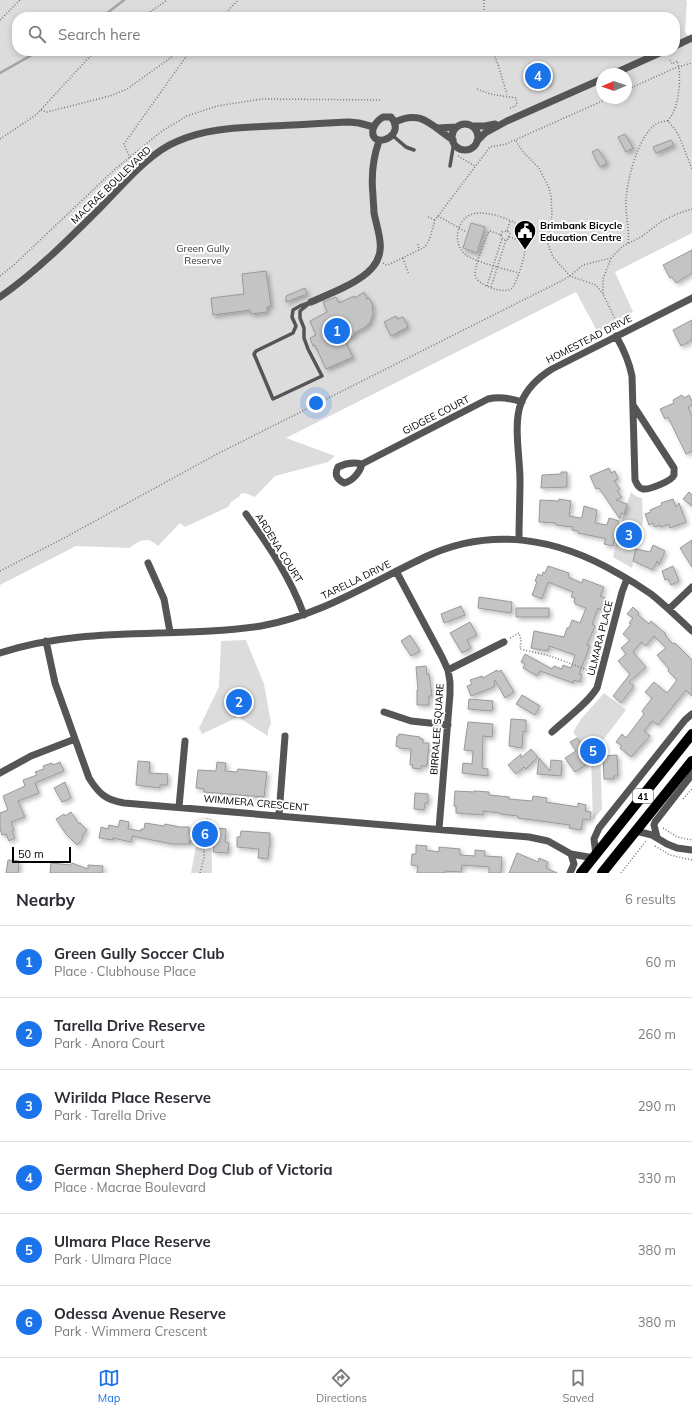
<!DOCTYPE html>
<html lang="en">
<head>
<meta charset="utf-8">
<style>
  body { margin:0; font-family:Mulish,sans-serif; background:#f2f2f3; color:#2b2b33 }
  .compass { position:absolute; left:596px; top:68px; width:36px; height:36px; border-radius:50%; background:#fff; box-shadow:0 2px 6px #0003; rotate:268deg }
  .scale { position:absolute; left:12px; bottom:10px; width:59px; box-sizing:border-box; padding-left:4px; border:2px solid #000; border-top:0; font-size:11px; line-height:14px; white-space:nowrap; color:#000; -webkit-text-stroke:3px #fff; paint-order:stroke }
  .you { position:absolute; left:316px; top:403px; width:14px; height:14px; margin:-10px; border:3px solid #fff; border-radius:50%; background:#1a73e8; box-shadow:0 0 0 6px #1a73e833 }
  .badge { display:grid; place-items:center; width:26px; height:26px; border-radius:50%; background:#1a73e8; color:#fff; font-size:13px; font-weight:700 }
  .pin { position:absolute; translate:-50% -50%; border:2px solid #fff; box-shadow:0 1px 4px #0006 }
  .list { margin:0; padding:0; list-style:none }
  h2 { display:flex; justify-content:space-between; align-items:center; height:52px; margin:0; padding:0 16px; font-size:17px }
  h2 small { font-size:13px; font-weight:400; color:#7c7c81 }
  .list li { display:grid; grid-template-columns:26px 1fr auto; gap:12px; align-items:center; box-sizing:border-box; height:72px; padding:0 16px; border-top:1px solid #e1e1e2 }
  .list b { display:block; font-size:15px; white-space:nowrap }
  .list p { margin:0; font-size:13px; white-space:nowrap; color:#7c7c81 }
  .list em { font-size:13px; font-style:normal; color:#7c7c81 }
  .icon { flex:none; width:22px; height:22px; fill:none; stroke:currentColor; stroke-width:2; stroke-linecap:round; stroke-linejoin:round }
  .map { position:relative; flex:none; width:692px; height:873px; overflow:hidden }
  .search { position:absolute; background:#fff; box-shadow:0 2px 6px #0003; left:12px; right:12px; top:12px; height:44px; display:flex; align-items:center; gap:10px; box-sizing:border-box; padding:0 14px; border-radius:16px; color:#7c7c81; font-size:15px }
  .sheet { height:484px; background:#fff }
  nav { display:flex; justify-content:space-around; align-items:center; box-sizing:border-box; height:56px; border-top:1px solid #e1e1e2; background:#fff; font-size:11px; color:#7c7c81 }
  nav a { display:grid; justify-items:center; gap:2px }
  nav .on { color:#1a73e8 }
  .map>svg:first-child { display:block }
  .green { fill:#dcdcdc; fill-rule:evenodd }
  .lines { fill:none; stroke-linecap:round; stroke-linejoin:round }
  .stream { stroke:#a3a3a3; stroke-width:2.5 }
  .building { fill:#c4c4c4; stroke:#999; filter:url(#shadow) }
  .path { stroke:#777; stroke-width:1.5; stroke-dasharray:1 2; stroke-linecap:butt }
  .service { stroke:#555; stroke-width:3.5 }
  .minor { stroke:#555; stroke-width:7 }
  .primary { stroke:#000; stroke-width:10 }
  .labels { text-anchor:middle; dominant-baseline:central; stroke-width:4; stroke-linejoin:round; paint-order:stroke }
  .shield { fill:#fff; stroke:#4c4c4c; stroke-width:1 }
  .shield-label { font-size:9px; font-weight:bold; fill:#000 }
  .street-label { font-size:10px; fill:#000; stroke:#fff }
  .poi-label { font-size:10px; font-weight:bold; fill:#000; stroke:#fff; text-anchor:start }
  .park-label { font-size:10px; fill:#333; stroke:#fff }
</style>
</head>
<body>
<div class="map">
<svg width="692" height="873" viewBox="0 0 692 873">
  <defs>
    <filter id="shadow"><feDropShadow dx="2.5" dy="2.5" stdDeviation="2" flood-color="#0004"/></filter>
  </defs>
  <rect width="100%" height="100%" fill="#fff"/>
  <path class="green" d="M0 0H686L687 2 685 31 692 42V233L615 272 633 312 597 331 576 292 286 438 335 456 328 462 275 476 255 497 245 493 240 494V496L231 502 228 507 185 527 180 523 158 546C148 536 139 540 130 548L76 546 0 585ZM17 17H675V51H17ZM602 74H626V98H602Z
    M631 492 637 497 642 498 643 521 632 568 613 557 622 519Z
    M246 640 264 684 271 723 268 731V736L238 717 202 734 199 728 219 687 221 641Z
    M604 693 626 710 600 744 602 809 593 820 591 757 573 732 581 719Z
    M201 819H211L212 873H191Z"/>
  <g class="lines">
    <path class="stream" d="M102 17 124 0
      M0 73 39 51"/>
  </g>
  <path class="building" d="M530 63 550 68 549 72 551 73 548 85 526 80Z
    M625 134 633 148 626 152 618 137Z
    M671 140 674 145 656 153 653 147Z
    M598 149 607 163 600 167 592 152Z
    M471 223 485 227 477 253 463 248Z
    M692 250V273L676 283 672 277 670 278 663 265Z
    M266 271 271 306 267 307V312L251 314 250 310 213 315 211 298 244 294 242 274Z
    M305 288 307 294 286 302V296Z
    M364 292 367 299 369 298 372 304 373 313 370 323 364 328 354 333 355 335 344 340 353 357 326 369 315 345 313 346 310 338 316 335 310 321 327 312 323 302 336 297 339 303 354 296 355 298Z
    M396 316 397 319 403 317 408 327 391 336 384 322Z
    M692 320V340L681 346 673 330Z
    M682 395 684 398 689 395 692 401V405L688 407 692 416V451L686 454 668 417 665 419 660 409 674 403 673 400Z
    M609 468 611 473 615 471 618 479 614 481 620 489 617 491 622 497 616 500 627 504 624 514 621 513 620 519 599 488 596 489 590 476Z
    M561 472H567V487L541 488 542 475 561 474Z
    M689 492 692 495V506L683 499Z
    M559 499 571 501 569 516 580 518 582 517 584 506 597 510 595 523 607 525 609 518 619 521 613 546 604 544 606 539 603 538 578 533V531L572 530 573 527 556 525V523L539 522 540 500 559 501Z
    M673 499 676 507 679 503 686 522 670 528 669 524 661 527 660 525 655 527 653 523 649 525 645 514 651 512 650 510 662 505 661 503Z
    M692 540V567L680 548Z
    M653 545 665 551 659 565 657 561 653 570 633 561 636 549 650 552Z
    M548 566 569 573 568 577 582 583 583 579 604 587 600 596 605 598 601 610 598 608 592 624 595 626 587 645 590 646 579 674 582 675 580 682 574 680 573 683 540 671 537 676 523 668 525 664 521 662 525 654 552 669 554 666 562 669 563 665 571 668 575 655 549 646 548 651 531 648 534 631 564 637 567 628H569L572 620 580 623 586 608 575 604V603L574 602 575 598 571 597 573 592 548 582 542 599 532 595 537 582 535 581 538 574 542 576 543 572 545 573Z
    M673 566 679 581 671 585 668 579 665 580 662 571Z
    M479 597 512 602 511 613 478 608Z
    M461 606 465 615 444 623 441 614Z
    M633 607 639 613 638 615 649 624 651 621 666 634 665 635 673 644 675 643 692 660V696L686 690 658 725 652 721 644 731 650 736 631 757 620 748 622 746 616 742 622 734 626 738 644 714 642 711 652 698 645 692 654 682 667 693 677 680 668 671 669 669 657 655 666 648 654 636 646 646 641 642 633 652 646 667 629 682 634 686 621 703 613 696 630 674 618 661 626 654 621 648 630 640 623 634 631 624 629 623 633 618 627 614Z
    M516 608H549V617H516Z
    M470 622 477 635 467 640 471 648 462 653 450 633Z
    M410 635 420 651 411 656 401 641Z
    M426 666 427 674H429L432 696H429V705H417V690H418L416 667Z
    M497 670 498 672 501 670 514 692 505 698 495 680 494 687 471 696 467 686 472 684 470 680 482 676 483 678Z
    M522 695 540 706 535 715 516 704Z
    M469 699 493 701 492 711 468 709Z
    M511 719 526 720V732L523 731 522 748 509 746Z
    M468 722 493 724 492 737 483 736 482 768 488 769V776L462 773 463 763 472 764 473 751 464 750Z
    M399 734 420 737V739H423V743H429L427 766H421V769L412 768 413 765H410L411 749 399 748V747L396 746 397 736H399Z
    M577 738 586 751 582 754 588 763 575 772 565 758 576 751 570 742Z
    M531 749 538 757 526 769 524 767 516 774 508 765 521 754V758Z
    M617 755 618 776H614V779H604L603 756Z
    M539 758 550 771 551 760 562 761 561 776 537 774Z
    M138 761 150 762 149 773 168 774 167 785H160V788L136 785Z
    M60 762 64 771 35 783 39 793 18 801 25 817 11 822 14 830 12 831 15 838 9 841 6 834 2 835 0 829V813L8 810 3 796 25 786 23 780 37 775 35 772 44 769 43 766 52 763 53 765Z
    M217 762 226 763 225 771 237 772 238 769 267 772 264 797 204 792V789L196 788 198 770 216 771Z
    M65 782 71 798 62 802 54 788Z
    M455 791 474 792V791L489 792V795L509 797V799L532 801 533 796 547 798 546 802 578 807V803L586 805 585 811 591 812 590 820 583 819 581 830 569 828 570 825 518 818V816L500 814V813L483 811V815L456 813V806H454Z
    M415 793 428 794V803H425L424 810 414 809Z
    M71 812 79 824 80 823 87 830 82 836 83 838 77 845 66 834 56 819 64 814 65 816Z
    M120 820 129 822 128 829 141 831V829H144L145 823 164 826 165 824 180 827H189V833H192V841H189L190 844H172L132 836 131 842 113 838V840L99 838 101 827 108 829 109 825 118 827Z
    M216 828 226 829 225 842 229 843 228 853 213 852Z
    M241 831 270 833V847L269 846 268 859 258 858 259 849 237 847V837H240Z
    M416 845 427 846 426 850 439 852V847L460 849V855L475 856V850L485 851V856L502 857 501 873H489V867L462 865 461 872 445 871V873H417L418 866 411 865 412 854H416Z
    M517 853 538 862 539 858 548 862 546 868 557 873H509Z
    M8 860 19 861 18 873H6Z
    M51 863 71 865 72 863 88 869V865L103 866 102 873H50Z"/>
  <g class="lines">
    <path class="path" d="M484 0V17
      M143 17 167 0
      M222 17 238 0
      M0 20 20 0
      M493 51 498 65 500 66
      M498 65 507 94
      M477 89 490 94 516 98 517 105 509 109
      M626 90 675 68 692 63
      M41 110 47 112 110 96 127 89 180 51
      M668 121C669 118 672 116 673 113 679 102 682 72 677 61L672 64 670 60
      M0 139 36 115 95 51
      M516 141 523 152 539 168 549 188 551 196 552 213 548 244 553 257 570 276 596 285 603 294
      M458 156 475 166
      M130 158 124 144 190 51
      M438 216 466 232
      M428 217 435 220
      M507 231 510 221
      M501 235 502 232 507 231 510 233 508 239 505 240 501 237V235L490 231 488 233C484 243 475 265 475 274 475 285 503 294 511 289 516 286 525 256 525 250 525 242 523 232 520 226 510 218 481 209 470 215 455 223 453 245 466 255 478 263 505 269 519 273
      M509 237 518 240 523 239
      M628 243C630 228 625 214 626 200 627 180 638 136 656 124 659 122 664 121 668 121L674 128 679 136 692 169
      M418 244 419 250
      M403 258 409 275
      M611 258 603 279V294L619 327
      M383 263 386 265 390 264 425 247 430 238 435 220 490 147 506 144 609 98
      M0 276 15 264 114 170 162 131 187 116 217 106 262 99 382 100
      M487 286 502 238
      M491 287 506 240
      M0 571 64 538 217 454 561 281 570 276 583 265 611 258 623 246 641 237 662 221 679 213 692 209
      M510 638 519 633 521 640 520 649 550 656 593 672 594 670
      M683 799 692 789
      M663 828 677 837 692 840
      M655 846 670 855 692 860
      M200 873 204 858V841L207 818
      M621 873 646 841"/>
    <path class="service" d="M392 135 406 147 414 150
      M450 166 454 142
      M311 302 300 311V318L304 328V338L308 349 322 376 273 399 254 354 256 351 293 333 296 326 292 317 293 310 300 306Z"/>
    <path class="minor" d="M675 46 692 38
      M613 74 664 51
      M383 117H391C408 137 369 151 373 129 375 123 378 120 383 117Z
      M395 122C422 109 431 126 453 140
      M452 137a13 13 0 1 1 26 0a13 13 0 1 1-26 0Z
      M472 126H485L495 124
      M438 128 456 127
      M477 141 485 133 507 121 602 79
      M0 297C37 271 68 240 100 208 122 186 148 153 178 141 207 128 239 128 270 126 297 125 323 123 349 122L359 123 374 127
      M311 302C329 294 359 283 372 268 387 251 378 233 374 213 374 207 373 201 373 195 371 176 373 158 379 141
      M616 336C623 348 629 361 632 376L635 480C637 484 638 488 643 489 649 490 672 481 674 475 674 473 674 470 674 468L633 405
      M362 464C360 472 353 481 344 483 337 479 334 475 338 467 346 463 353 462 362 464L488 399C500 396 510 398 522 402
      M246 514C269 546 290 577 304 615
      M519 539C519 519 520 500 520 480 520 457 513 424 521 403 527 388 539 377 552 369L692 298
      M148 563 164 599 170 632
      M396 571 442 657 448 670 450 682V694L439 829
      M669 609 692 587
      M46 641 55 683 89 778C99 794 106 800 124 803L529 837 548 841 571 854 594 858
      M0 653C83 625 176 639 261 626 320 616 372 582 425 557 491 526 558 538 619 574 630 580 641 587 651 594 665 605 679 619 692 631
      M448 670 504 642
      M384 712 411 721 448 725
      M552 732C567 718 586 705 597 688L622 592 627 579
      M0 773 31 756 75 739
      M179 807 185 741
      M279 815 285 736
      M636 831 652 835 667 844 677 848 692 850
      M657 837 654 825 655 822 690 777 692 767
      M596 855 594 839 599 828 685 720 692 714
      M570 873 574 864 571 854"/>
    <path class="primary" d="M581 873 692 734
      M602 873 692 761"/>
  </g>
  <defs>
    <g id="civic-pin" transform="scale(1.15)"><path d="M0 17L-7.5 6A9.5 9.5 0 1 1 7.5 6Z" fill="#000" stroke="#fff"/><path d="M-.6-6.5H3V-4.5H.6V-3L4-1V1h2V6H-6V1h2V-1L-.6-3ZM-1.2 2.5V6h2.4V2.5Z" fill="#fff"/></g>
  </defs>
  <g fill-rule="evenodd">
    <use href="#civic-pin" x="525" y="231"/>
  </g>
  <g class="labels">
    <rect class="shield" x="633" y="789" width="20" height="14" rx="3"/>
    <g class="shield-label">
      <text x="643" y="796">41</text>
    </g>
    <g class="street-label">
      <text transform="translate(111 185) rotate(-44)">MACRAE BOULEVARD</text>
      <text transform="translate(589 339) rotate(-27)">HOMESTEAD DRIVE</text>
      <text transform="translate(436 415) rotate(-27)">GIDGEE COURT</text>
      <text transform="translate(279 548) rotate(58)">ARDENA COURT</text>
      <text transform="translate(356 580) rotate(-26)">TARELLA DRIVE</text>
      <text transform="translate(600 638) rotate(-76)">ULMARA PLACE</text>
      <text transform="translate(437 729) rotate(-86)">BIRRALEE SQUARE</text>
      <text transform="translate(256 803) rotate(5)">WIMMERA CRESCENT</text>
    </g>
    <g class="poi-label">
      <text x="540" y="225">Brimbank Bicycle<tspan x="540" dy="12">Education Centre</tspan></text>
    </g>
    <g class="park-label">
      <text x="203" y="248">Green Gully<tspan x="203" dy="12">Reserve</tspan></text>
    </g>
  </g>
</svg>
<svg class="compass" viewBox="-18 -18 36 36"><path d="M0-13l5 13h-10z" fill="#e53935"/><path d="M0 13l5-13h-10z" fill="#7c7c81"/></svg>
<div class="scale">50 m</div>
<div class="you"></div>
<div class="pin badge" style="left:337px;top:331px">1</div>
<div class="pin badge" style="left:239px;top:702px">2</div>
<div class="pin badge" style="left:629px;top:535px">3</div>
<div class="pin badge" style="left:538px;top:76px">4</div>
<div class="pin badge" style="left:593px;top:751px">5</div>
<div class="pin badge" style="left:205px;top:834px">6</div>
<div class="search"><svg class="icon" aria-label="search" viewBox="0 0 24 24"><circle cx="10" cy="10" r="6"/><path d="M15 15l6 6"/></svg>Search here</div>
</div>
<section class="sheet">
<h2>Nearby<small>6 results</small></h2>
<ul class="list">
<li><span class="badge">1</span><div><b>Green Gully Soccer Club</b><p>Place · Clubhouse Place</p></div><em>60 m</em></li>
<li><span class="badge">2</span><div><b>Tarella Drive Reserve</b><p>Park · Anora Court</p></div><em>260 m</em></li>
<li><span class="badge">3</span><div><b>Wirilda Place Reserve</b><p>Park · Tarella Drive</p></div><em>290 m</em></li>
<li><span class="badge">4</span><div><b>German Shepherd Dog Club of Victoria</b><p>Place · Macrae Boulevard</p></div><em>330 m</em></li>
<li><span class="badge">5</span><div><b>Ulmara Place Reserve</b><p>Park · Ulmara Place</p></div><em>380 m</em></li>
<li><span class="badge">6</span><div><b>Odessa Avenue Reserve</b><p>Park · Wimmera Crescent</p></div><em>380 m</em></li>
</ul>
</section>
<nav>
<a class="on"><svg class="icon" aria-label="map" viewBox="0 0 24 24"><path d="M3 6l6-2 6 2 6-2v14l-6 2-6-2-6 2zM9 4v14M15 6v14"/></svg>Map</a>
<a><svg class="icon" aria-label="directions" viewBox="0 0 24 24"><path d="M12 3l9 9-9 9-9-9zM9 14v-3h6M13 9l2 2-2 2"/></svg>Directions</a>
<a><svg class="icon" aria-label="saved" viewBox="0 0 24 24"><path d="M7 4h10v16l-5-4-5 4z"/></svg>Saved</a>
</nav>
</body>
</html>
